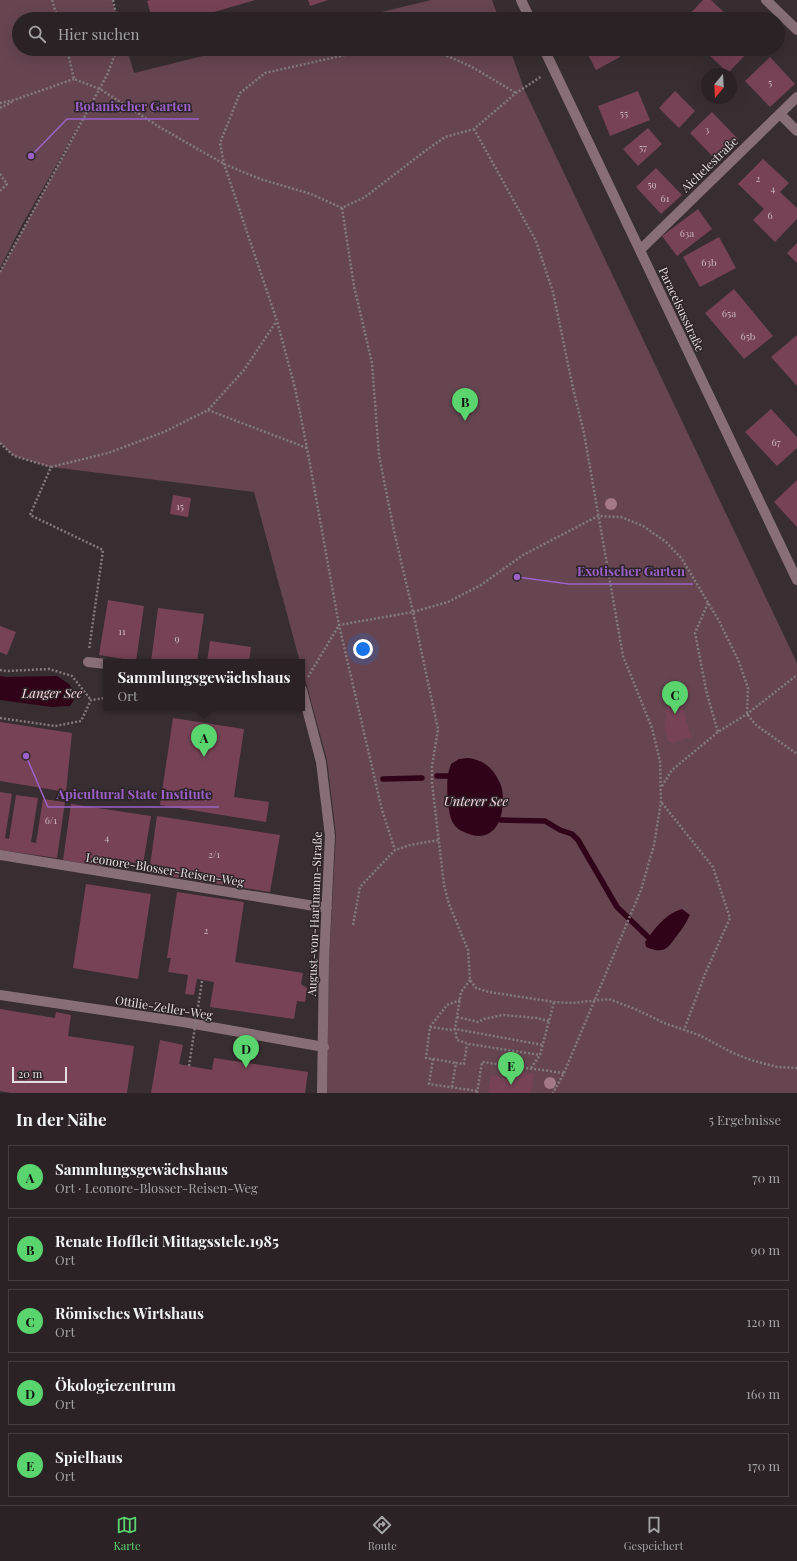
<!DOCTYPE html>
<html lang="de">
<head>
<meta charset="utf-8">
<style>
  body { margin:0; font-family:"Playfair Display",serif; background:#362f32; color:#f1f3f6 }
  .compass { position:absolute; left:701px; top:68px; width:36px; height:36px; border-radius:50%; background:#2a2225; box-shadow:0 4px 16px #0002; rotate:198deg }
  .scale { position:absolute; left:12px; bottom:10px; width:55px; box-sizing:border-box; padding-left:4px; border:2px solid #e5dee0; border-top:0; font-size:11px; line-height:14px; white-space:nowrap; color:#e5dee0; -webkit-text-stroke:3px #2d2427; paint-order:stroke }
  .you { position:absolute; left:363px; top:649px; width:14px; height:14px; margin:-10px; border:3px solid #fff; border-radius:50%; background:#1a73e8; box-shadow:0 0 0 6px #1a73e833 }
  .badge { display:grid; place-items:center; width:26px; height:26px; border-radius:50%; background:#5ad56e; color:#111; font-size:13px; font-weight:700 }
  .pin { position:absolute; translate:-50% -33px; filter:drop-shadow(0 1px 2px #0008) }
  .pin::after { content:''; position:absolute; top:21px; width:14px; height:12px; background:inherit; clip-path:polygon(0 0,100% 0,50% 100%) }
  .popup { position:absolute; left:103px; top:659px; width:202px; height:52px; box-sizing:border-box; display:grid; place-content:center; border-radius:0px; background:#2a2225; filter:drop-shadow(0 1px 3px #0005); font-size:13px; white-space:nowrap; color:#a5a4a7 }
  .popup b { font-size:15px; color:#f1f3f6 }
  .popup::after { content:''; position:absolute; left:50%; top:100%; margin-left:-8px; border:8px solid transparent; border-top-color:#2a2225 }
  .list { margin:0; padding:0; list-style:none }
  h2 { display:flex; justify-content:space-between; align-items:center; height:52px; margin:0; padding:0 16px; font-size:17px }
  h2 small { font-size:13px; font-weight:400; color:#a5a4a7 }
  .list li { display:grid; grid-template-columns:26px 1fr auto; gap:12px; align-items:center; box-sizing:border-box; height:64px; margin:0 8px 8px; padding:0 8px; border:1px solid #463f42; border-radius:0px }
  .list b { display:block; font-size:15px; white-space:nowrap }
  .list p { margin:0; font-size:13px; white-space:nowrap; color:#a5a4a7 }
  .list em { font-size:13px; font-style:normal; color:#a5a4a7 }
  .icon { flex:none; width:22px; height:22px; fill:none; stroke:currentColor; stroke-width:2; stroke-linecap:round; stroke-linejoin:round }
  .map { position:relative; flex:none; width:797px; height:1093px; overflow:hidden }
  .search { position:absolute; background:#2a2225; box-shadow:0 4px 16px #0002; left:12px; right:12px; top:12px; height:44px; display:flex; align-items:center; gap:10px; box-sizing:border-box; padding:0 14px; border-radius:22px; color:#a5a4a7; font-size:15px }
  .sheet { height:412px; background:#2a2225 }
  nav { display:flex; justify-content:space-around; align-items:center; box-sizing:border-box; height:56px; border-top:1px solid #463f42; background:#2a2225; font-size:11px; color:#a5a4a7 }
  nav a { display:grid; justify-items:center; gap:2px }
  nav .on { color:#5ad56e }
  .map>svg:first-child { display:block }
  .green { fill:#664551 }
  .water { fill:#300318 }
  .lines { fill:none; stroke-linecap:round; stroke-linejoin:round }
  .stream { stroke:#300318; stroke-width:5.5 }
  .building { fill:#774256 }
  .path { stroke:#837a7c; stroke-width:2.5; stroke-dasharray:2 2; stroke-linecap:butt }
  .minor { stroke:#886f77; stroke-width:10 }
  .path-bridge { stroke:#837a7c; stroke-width:2.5; stroke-dasharray:2 2; stroke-linecap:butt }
  .tree { fill:#a37887 }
  .labels { text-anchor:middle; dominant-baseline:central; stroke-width:3; stroke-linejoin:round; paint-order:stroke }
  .number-label { font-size:10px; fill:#cab7be }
  .street-label { font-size:12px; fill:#e5dee0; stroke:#2d2427 }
  .water-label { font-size:13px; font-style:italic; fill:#fdd9e5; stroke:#2d2427 }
  .leader { fill:none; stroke:#9b61c9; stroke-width:1.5 }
  .callout-dot { fill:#9b61c9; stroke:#2d2427; stroke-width:1.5 }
  .callout-label { font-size:13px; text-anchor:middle; font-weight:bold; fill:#9b61c9; stroke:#2d2427; stroke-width:3; stroke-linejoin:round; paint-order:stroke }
</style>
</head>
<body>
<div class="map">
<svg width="797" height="1093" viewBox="0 0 797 1093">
  <rect width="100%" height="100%" fill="#382e31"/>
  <path class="green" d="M0 0H112L118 19H19V49H127L134 73 231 49H510L524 89 797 663V1093H327L329 962 336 835 327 760 302 668V662H300L254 492 51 467 14 456 0 443V272L84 117 23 223 0 268Z
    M431 0H492L499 19H353Z"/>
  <path class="water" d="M0 676 6 677 57 676 69 684 75 693 74 700 70 706 52 707 0 700Z
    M468 758C484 760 493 768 500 783 504 792 503 801 502 810 500 828 488 841 469 834 461 831 456 829 452 821 448 813 446 786 448 776 448 772 450 768 451 764L459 759Z
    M682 909 690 915C686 923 683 928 678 934 668 948 665 955 646 947L645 942C655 928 665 914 682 909Z"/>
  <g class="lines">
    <path class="stream" d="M437 776H448
      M383 779 422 778
      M501 820 545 821 560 830 572 834 578 840 617 907 648 937"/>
  </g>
  <path class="building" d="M150 0H255L190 19H152L147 1Z
    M308 0H328L310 6Z
    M703 0H711L731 19H685Z
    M585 49H616L620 57 596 70Z
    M703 49H751L728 73Z
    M770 57 795 84 770 107 745 81Z
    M638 91 650 120 610 136 598 106Z
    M675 91 695 111 679 128 659 108Z
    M712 112 738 139 716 160 690 133Z
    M648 128 662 144 638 166 623 149Z
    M763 159 789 183 780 192 797 208V219L775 242 753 220 764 209 738 184Z
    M656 168 682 195 661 214 636 187Z
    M698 209 712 229 677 256 662 236Z
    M719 237 736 268 700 287 683 257Z
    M797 243V263L787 253Z
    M734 289 773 336 744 359 705 313Z
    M797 335V386L771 357Z
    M771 409 797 437V448L777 466 745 432Z
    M797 480V527L774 502Z
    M173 495 191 498 188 517 170 514Z
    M108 600 144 606 136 661 99 655Z
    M158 608 204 614 197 662H151Z
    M0 626 16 632 7 655 0 652Z
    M210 641 251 647 249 662H207Z
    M676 683 691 689 683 709 691 737 673 743 668 741 664 724 667 716 665 712Z
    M173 718 244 729 234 797 269 802 266 822 160 805Z
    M0 722 72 733 66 792 0 781Z
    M0 792 12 794 5 838 9 839 16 795 38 798 31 842 36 843 43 799 65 802 57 858 0 850Z
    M71 804 151 816 143 864 103 858 101 866 63 860Z
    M157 816 280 835 270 892 149 873Z
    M86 884 151 894 138 979 73 968Z
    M177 892 244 902 235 962 303 973 301 984 307 988 305 1002 297 1001 294 1019 210 1007 214 982 197 979 194 995 185 994 188 975 168 972 171 958H167Z
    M0 1009 55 1018 56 1012 71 1015 68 1036 134 1046 127 1093H11L0 1091Z
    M160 1040 183 1045 179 1064 189 1066 212 1070 214 1058 308 1072 305 1093H151Z
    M509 1070 534 1074 531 1093H488L491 1075 508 1078Z"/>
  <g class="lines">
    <path class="path" d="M52 0 58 19
      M113 0 117 19
      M67 49 74 79 100 89 161 128 224 164 260 179 311 194 342 208 365 197 425 151 445 137 474 129 516 93 542 76
      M372 49 265 73 240 93 220 143 224 164 277 321 295 388 307 448 339 625 382 810 395 850
      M432 49 472 67 516 93
      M0 103 14 100 74 79
      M0 108 12 102
      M474 129 536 241 553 292 573 388 584 433 623 656 652 728 660 761 661 802 654 845 641 890 564 1073 553 1093
      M0 174 7 184 0 191
      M342 208 354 286 372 363 379 455 394 531 413 612 438 729 432 766V783L444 885 449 904 468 950 470 980 476 988 489 992 554 1002 572 1003 609 999 635 1009 664 1023 699 1035 733 1053 751 1060 777 1067 797 1068
      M0 272 107 75 117 49
      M208 410 307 448
      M0 443 14 456 51 467 30 515 103 550 89 650
      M51 467 108 453 164 432 208 410 244 370 276 322
      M708 603 695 633 707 694 718 732
      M0 670 6 671 49 669 72 676 91 700
      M308 677 339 625 413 612 448 602 481 585 523 555 598 516 621 517 643 526 666 542 682 559 719 621 739 662 748 688 747 714 756 725 797 754
      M0 718 55 726 81 721 91 700 106 698
      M662 786 672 770 718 732 747 714 797 675
      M662 803 713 867 730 918 705 974 684 1030
      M353 925 360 887 395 850 410 845 439 840
      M470 980 461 992 455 1029 457 1040 469 1044 540 1055
      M457 1017 478 1022 484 1019 503 1015 537 1018 549 1021
      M430 1027 447 1005 460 1000
      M433 1059 456 1063
      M531 1068 540 1055 554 1002
      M452 1087 456 1063 464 1064 467 1044
      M477 1091 429 1084 433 1059 426 1058 430 1027 452 1030 455 1029 543 1045
      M477 1093 482 1062 564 1073"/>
    <path class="minor" d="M521 0 530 19
      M766 0 797 30
      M544 49 797 580
      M780 114 797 131
      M640 250 797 97
      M88 662 106 664
      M302 690 321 762 330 836 324 961 322 1093
      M0 855 327 908
      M0 995 183 1022 324 1047"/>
    <path class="path-bridge" d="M189 1066 202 981"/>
  </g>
  <g class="tree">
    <circle cx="611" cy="504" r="6"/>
    <circle cx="550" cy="1083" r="6"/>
  </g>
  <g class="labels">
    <g class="number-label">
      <text x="770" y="82">5</text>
      <text x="624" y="113">55</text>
      <text x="707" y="129">3</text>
      <text x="643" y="147">57</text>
      <text x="758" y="178">2</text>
      <text x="652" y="184">59</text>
      <text x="773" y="188">4</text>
      <text x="665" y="198">61</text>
      <text x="770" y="215">6</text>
      <text x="687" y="233">63a</text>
      <text x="709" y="262">63b</text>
      <text x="729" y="313">65a</text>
      <text x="748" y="336">65b</text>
      <text x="776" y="442">67</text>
      <text x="180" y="506">15</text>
      <text x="122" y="631">11</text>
      <text x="177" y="638">9</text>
      <text x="51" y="820">6/1</text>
      <text x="107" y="837">4</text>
      <text x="214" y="854">2/1</text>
      <text x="206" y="930">2</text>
    </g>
    <g class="street-label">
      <text transform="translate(709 164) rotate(-44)">Aichelestraße</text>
      <text transform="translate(682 309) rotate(65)">Paracelsusstraße</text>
      <text transform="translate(165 869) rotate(9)">Leonore-Blosser-Reisen-Weg</text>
      <text transform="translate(314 914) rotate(-88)">August-von-Hartmann-Straße</text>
      <text transform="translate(164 1007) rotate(9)">Ottilie-Zeller-Weg</text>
    </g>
    <g class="water-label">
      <text x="52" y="692">Langer See</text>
      <text x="476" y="800">Unterer See</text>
    </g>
  </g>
  <path class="leader" d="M31 156L67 119H199M517 577L569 584H693M26 756L48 807H219"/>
  <g class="callout-dot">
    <circle cx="31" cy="156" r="4"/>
    <circle cx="517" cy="577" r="4"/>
    <circle cx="26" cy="756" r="4"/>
  </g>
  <g class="callout-label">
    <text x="133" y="111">Botanischer Garten</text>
    <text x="631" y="576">Exotischer Garten</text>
    <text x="134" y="799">Apicultural State Institute</text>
  </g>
</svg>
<svg class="compass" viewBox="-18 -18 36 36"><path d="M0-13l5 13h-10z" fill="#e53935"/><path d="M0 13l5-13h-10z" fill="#a5a4a7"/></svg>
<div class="scale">20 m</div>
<div class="you"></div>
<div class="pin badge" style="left:204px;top:757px">A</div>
<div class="popup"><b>Sammlungsgewächshaus</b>Ort</div>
<div class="pin badge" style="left:465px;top:421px">B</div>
<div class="pin badge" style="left:675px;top:714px">C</div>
<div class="pin badge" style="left:246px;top:1068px">D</div>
<div class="pin badge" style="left:511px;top:1085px">E</div>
<div class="search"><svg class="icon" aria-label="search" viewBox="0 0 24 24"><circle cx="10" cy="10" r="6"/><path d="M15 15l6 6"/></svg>Hier suchen</div>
</div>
<section class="sheet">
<h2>In der Nähe<small>5 Ergebnisse</small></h2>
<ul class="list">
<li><span class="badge">A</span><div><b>Sammlungsgewächshaus</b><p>Ort · Leonore-Blosser-Reisen-Weg</p></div><em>70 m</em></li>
<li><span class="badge">B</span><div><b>Renate Hoffleit Mittagsstele.1985</b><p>Ort</p></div><em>90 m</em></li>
<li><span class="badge">C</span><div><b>Römisches Wirtshaus</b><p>Ort</p></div><em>120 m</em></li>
<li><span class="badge">D</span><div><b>Ökologiezentrum</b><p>Ort</p></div><em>160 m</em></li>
<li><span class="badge">E</span><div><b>Spielhaus</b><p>Ort</p></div><em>170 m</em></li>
</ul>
</section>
<nav>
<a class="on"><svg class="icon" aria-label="map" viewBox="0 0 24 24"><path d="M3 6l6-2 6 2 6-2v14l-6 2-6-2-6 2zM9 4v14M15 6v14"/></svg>Karte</a>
<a><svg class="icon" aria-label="directions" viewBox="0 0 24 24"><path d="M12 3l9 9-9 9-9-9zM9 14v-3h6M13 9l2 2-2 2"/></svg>Route</a>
<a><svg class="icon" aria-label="saved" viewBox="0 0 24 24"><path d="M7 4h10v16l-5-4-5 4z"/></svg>Gespeichert</a>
</nav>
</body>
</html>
